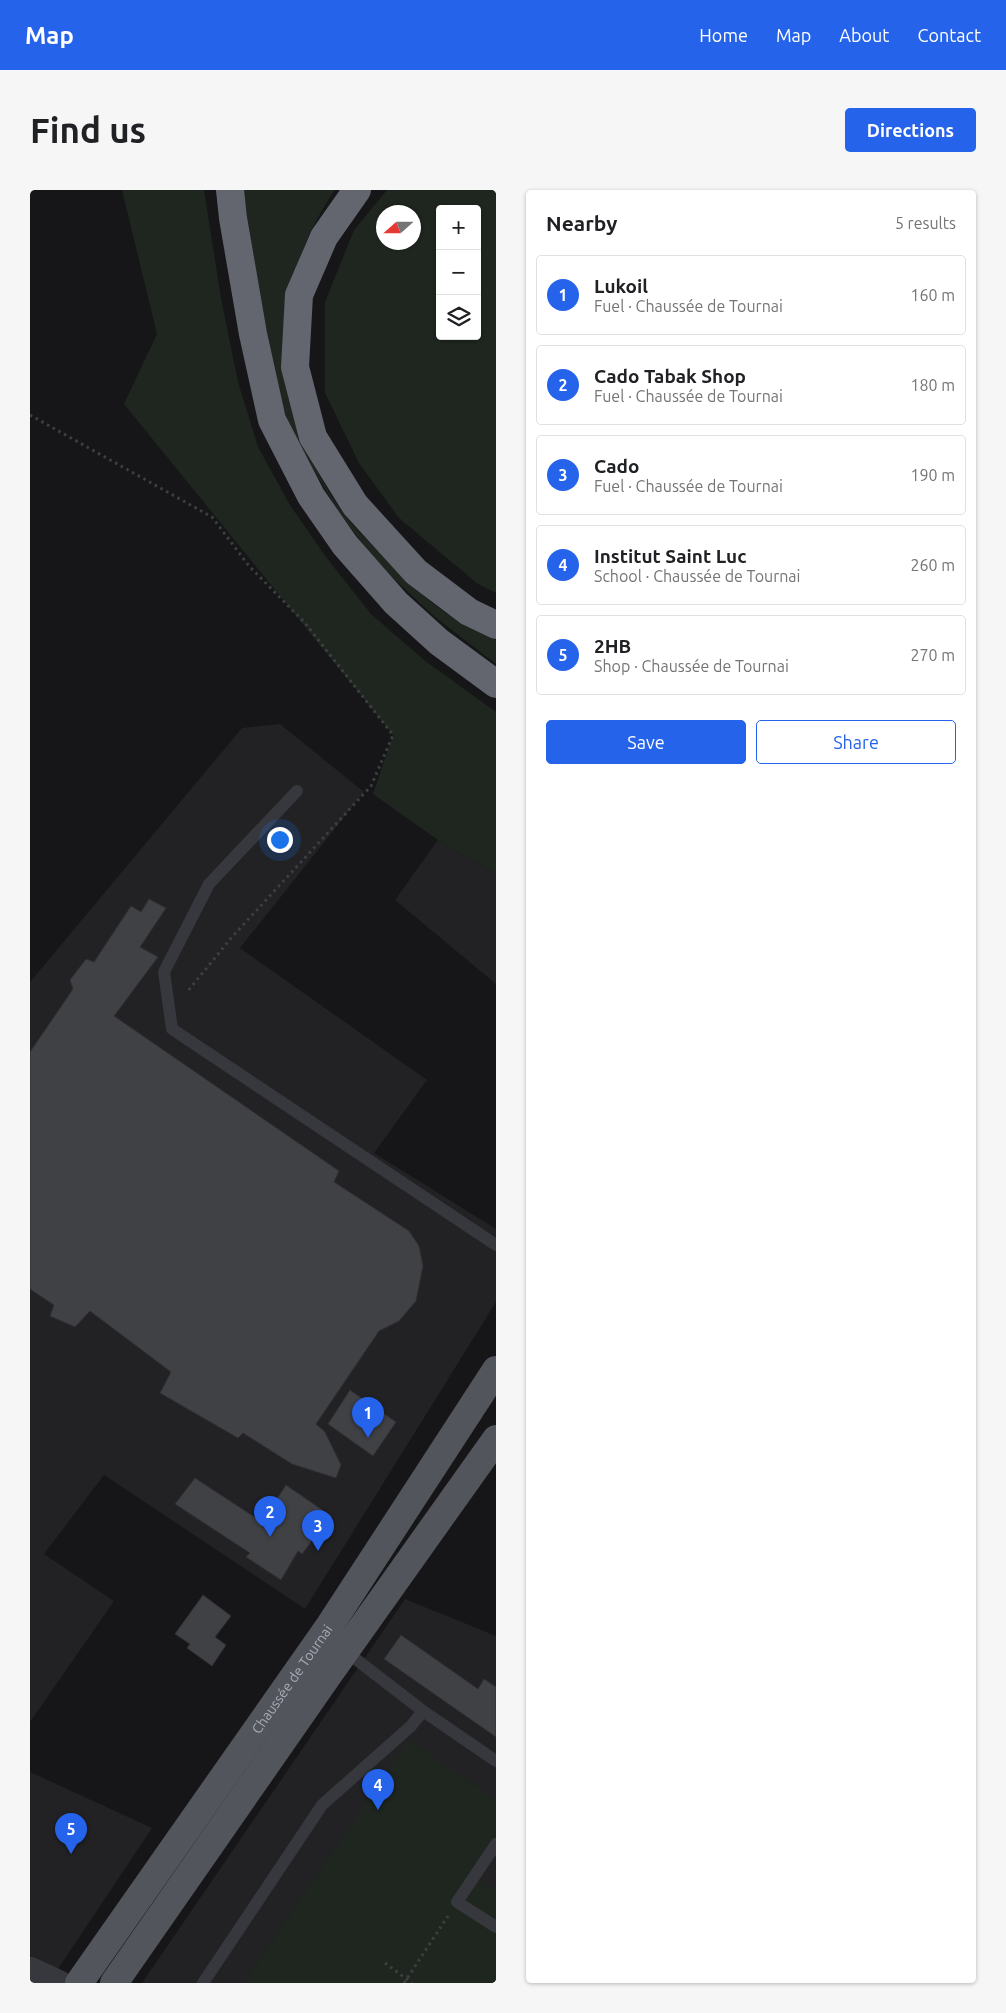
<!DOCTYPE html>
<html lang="en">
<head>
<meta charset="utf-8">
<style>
  body { margin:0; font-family:Ubuntu,sans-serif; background:#f6f6f6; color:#202124 }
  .controls { position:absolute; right:15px; top:15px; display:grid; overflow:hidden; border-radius:5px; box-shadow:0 1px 4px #0004 }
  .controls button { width:45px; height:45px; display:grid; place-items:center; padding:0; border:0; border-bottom:1px solid #e0e0e0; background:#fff; color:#202124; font:25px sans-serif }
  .compass { position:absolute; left:346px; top:15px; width:45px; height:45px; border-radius:50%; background:#fff; box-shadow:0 1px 4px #0004; rotate:249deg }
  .you { position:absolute; left:249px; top:649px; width:18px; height:18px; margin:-12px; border:4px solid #fff; border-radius:50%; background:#1a73e8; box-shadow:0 0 0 8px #1a73e833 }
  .badge { display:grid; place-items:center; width:32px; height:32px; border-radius:50%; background:#2563eb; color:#fff; font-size:16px; font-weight:700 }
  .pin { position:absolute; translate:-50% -41px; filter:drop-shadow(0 1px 2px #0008) }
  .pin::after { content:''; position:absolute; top:26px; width:18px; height:15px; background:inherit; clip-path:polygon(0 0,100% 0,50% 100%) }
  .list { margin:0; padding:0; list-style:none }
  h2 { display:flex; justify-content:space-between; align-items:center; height:65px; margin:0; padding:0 20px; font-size:21px }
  h2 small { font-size:16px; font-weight:400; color:#757577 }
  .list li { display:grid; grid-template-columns:32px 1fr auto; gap:15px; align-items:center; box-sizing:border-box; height:80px; margin:0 10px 10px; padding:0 10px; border:1px solid #e0e0e0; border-radius:5px }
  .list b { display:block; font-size:19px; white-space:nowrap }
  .list p { margin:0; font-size:16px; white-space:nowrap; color:#757577 }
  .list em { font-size:16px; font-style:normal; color:#757577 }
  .actions { display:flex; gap:10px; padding:15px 20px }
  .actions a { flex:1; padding:11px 0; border:1px solid #2563eb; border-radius:5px; text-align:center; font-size:18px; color:#2563eb }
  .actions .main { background:#2563eb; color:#fff }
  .icon { flex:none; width:28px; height:28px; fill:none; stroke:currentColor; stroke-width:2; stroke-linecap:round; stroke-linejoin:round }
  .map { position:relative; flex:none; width:466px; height:1793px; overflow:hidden; border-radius:5px }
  header { display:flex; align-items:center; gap:30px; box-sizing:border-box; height:70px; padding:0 25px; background:#2563eb; color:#fff }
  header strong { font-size:24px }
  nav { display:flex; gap:28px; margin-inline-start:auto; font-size:18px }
  .intro { display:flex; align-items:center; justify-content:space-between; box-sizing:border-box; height:120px; padding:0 30px }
  h1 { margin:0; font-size:35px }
  .button { padding:12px 22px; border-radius:5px; background:#2563eb; color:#fff; font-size:18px; font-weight:700 }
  main { display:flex; gap:30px; padding:0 30px }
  aside { flex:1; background:#fff; border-radius:5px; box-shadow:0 1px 4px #0004 }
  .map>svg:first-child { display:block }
  .built { fill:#222225 }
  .green { fill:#1e261f; fill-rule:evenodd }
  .building { fill:#404145; stroke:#303034 }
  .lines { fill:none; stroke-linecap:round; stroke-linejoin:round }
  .path { stroke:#3d3f44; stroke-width:3; stroke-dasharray:2.5 4; stroke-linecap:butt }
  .service { stroke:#37383d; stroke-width:12 }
  .minor { stroke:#37383d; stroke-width:25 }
  .primary { stroke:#53555c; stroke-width:28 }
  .motorway { stroke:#63666e; stroke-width:28 }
  .labels { text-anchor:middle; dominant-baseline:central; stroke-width:4.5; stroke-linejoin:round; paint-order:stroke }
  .street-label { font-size:14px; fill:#a8adb8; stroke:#111113 }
</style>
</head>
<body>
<header>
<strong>Map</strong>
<nav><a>Home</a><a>Map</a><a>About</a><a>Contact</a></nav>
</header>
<div class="intro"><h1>Find us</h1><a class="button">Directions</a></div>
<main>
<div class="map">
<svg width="466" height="1793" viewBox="0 0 466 1793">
  <rect width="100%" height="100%" fill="#161618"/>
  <path class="built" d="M250 534 334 602 210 758 397 890 344 963 466 1039V1112L275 1419 74 1285 14 1364 84 1411 0 1532V792L212 538Z
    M408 650 466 684V794L365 710Z
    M375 1409 466 1446V1793H112Z
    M0 1582 122 1638 28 1779 0 1765Z"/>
  <path class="green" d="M92 0H174L191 108 208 192 228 257 260 315 296 367 341 424 394 470 466 522V684L408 650 343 604 363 545 94 214 127 144Z
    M213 0H305C276 42 255 96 253 148 250 208 277 271 311 320 324 339 344 356 360 373 378 390 396 409 416 423 432 433 449 442 466 450V474L405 427 348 374 308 321 263 245 248 203 235 141Z
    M357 0H466V403L448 394 369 328 329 273 295 203V112L324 40ZM410 19H447V146H410ZM383 22V52H353V22Z
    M378 1550 466 1610V1644L438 1684 466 1703V1793H215Z"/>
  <path class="building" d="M119 709 136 718 110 757 128 767 84 826 309 981 304 992 379 1041 389 1056 393 1076 386 1111 369 1131 349 1141 286 1234 295 1242 311 1275 306 1288 262 1274 213 1243 208 1248 130 1203 141 1182 60 1121 45 1137 20 1126 24 1115 0 1099V862L43 799 40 790 56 769 64 772 101 716 111 722Z
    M320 1200 366 1232 343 1266 298 1234Z
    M165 1288 232 1332 256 1295 301 1326 272 1364 268 1361 251 1390 216 1367 220 1363 145 1314Z
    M173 1405 201 1426 185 1447 196 1455 182 1476 157 1458 160 1454 145 1444Z
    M371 1445 448 1499 454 1489 466 1497V1547L354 1469Z"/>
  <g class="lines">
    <path class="path" d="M0 225 182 327 219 376 275 433 363 545 341 596 202 747 157 802
      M355 1773 382 1793
      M374 1793 418 1726"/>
    <path class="service" d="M267 601 179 694 134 782 142 839 466 1055
      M393 1521 466 1571
      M466 1654 427 1712 466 1737
      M173 1793 292 1615 381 1536 393 1521 314 1460"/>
    <path class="minor" d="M0 1779 30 1793"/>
    <g class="primary">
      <path id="s1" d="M49 1793 300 1435 466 1180"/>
      <path d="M84 1793 299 1484 466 1249"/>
    </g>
    <path class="motorway" d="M200 0 203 28 223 144 242 230 281 306 315 355 366 413 409 452 466 494
      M327 0 294 47 269 105 265 177 283 247 325 315 386 382 439 422 466 435"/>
  </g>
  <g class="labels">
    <g class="street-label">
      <text stroke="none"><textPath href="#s1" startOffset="371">Chaussée de Tournai</textPath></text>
    </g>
  </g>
</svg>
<div class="controls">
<button>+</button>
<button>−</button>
<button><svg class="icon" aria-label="layers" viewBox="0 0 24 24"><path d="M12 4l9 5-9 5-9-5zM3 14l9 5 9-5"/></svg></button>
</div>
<svg class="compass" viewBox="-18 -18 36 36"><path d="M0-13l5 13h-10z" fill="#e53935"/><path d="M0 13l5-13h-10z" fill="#757577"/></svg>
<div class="you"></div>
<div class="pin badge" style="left:338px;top:1248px">1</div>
<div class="pin badge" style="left:240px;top:1347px">2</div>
<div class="pin badge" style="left:288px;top:1361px">3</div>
<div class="pin badge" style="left:348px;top:1620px">4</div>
<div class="pin badge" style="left:41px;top:1664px">5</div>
</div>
<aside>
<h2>Nearby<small>5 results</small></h2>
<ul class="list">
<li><span class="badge">1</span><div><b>Lukoil</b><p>Fuel · Chaussée de Tournai</p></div><em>160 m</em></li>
<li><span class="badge">2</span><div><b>Cado Tabak Shop</b><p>Fuel · Chaussée de Tournai</p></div><em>180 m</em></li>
<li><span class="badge">3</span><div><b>Cado</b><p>Fuel · Chaussée de Tournai</p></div><em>190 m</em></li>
<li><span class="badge">4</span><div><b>Institut Saint Luc</b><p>School · Chaussée de Tournai</p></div><em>260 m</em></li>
<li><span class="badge">5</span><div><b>2HB</b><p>Shop · Chaussée de Tournai</p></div><em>270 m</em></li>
</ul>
<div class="actions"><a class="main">Save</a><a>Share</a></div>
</aside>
</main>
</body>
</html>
